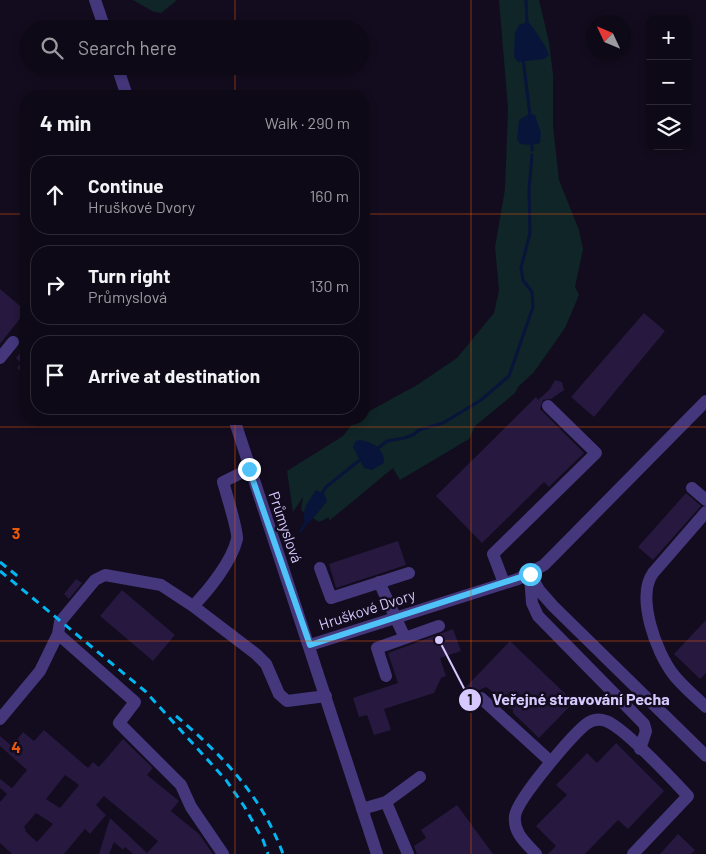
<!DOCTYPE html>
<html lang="en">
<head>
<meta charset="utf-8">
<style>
  body { margin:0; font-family:Barlow,sans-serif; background:#1c1723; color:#f1f3f6 }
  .controls { position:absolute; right:15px; top:15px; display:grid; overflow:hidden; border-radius:10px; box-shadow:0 2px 8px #0003 }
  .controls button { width:45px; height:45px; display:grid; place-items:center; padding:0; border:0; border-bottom:1px solid #2e2a35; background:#0e0916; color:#f1f3f6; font:25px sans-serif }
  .compass { position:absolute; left:586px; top:15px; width:45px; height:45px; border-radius:50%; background:#0e0916; box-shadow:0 2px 8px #0003; rotate:314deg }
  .stop { position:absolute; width:15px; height:15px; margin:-11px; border:4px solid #4fc3f7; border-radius:50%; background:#fff }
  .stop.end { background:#4fc3f7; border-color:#fff; box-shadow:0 1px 5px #0008 }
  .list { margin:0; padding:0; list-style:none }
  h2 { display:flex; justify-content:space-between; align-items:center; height:65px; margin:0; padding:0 20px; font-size:21px }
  h2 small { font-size:16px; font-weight:400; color:#9b9aa1 }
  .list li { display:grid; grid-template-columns:32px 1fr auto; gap:15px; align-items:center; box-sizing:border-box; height:80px; margin:0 10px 10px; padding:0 10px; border:1px solid #2e2a35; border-radius:20px }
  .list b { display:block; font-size:19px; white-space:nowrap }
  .list p { margin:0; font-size:16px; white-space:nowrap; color:#9b9aa1 }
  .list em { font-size:16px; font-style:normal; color:#9b9aa1 }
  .icon { flex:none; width:28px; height:28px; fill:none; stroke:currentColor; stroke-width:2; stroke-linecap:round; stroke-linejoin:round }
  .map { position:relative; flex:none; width:706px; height:854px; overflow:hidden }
  .search { position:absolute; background:#0e0916; box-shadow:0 2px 8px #0003; left:20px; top:20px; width:350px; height:55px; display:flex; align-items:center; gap:12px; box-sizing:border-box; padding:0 18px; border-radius:28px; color:#9b9aa1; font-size:19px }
  .panel { position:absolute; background:#0e0916; box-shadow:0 2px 8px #0003; left:20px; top:90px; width:350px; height:335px; border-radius:20px }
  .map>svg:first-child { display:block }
  .green { fill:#0f2527 }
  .water { fill:#09143a }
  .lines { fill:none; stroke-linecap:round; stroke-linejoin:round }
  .stream { stroke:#09143a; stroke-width:3 }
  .building { fill:#26183e; fill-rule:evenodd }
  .minor { stroke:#44377c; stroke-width:12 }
  .rail { stroke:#02b6f1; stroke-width:3; stroke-dasharray:8 6; stroke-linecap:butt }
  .route { stroke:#4fc3f7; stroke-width:6 }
  .grid { fill:none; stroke:#e8590c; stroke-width:1; stroke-opacity:0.55 }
  .labels { text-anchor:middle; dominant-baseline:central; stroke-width:5; stroke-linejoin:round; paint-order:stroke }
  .street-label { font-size:15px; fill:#d7c9fe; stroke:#120c1e }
  .grid-label { font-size:16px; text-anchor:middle; font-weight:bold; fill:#e8590c; stroke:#120c1e; stroke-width:5; stroke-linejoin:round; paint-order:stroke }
  .leader { fill:none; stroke:#d7c9fe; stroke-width:2 }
  .callout-dot { fill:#d7c9fe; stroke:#120c1e; stroke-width:2 }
  .mark-label { font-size:15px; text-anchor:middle; font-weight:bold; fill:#111 }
  .callout-label { font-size:16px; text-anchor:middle; font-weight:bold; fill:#d7c9fe; stroke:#120c1e; stroke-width:5; stroke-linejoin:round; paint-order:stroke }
</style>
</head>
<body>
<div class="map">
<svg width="706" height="854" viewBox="0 0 706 854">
  <rect width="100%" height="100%" fill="#120c1e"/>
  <path class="green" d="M133 0H175L176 1 161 13 152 11Z
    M499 0H539L549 42 553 75V126L559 180 579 230 583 249 575 287 579 295 565 328 534 372 518 387 515 393 475 426 469 439 400 480 393 468 329 521V517L319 522 313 518 327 501 307 504 305 513 301 510 303 497 293 512 287 471 343 436 356 419H364V414L417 385 457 358 494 313 499 290 495 247 505 189 508 109Z"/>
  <path class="water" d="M528 22C532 25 548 49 549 55L544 59 518 62 514 57 515 33 519 25Z
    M529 114 535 115 541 133 540 143 532 145 520 144 517 139 519 120Z
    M360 440C373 442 385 449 384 463L372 470 364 468 353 447 356 441Z
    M316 490 325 495 327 501 309 523H305C300 512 310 499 316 490Z"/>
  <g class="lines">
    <path class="stream" d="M526 0 527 24
      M523 58 530 116
      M532 142V150
      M377 449 387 441 404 438 413 435 419 430 443 423 481 400 509 376 533 307 532 292 523 280 521 268 530 233 529 190 532 155
      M320 497 326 487 361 459
      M301 531 308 519"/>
  </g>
  <path class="building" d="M0 289 26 311 0 344Z
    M644 313 665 331 594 417 571 397Z
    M26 346V376L17 368 21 363 16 358Z
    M555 380 562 382 564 390 551 399 543 400 540 409 584 453 549 487 544 482 482 543 436 496 536 397 538 400 550 389Z
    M686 493 701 506 653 560 638 547Z
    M398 541 406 565 336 588 329 564Z
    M76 579 82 583 69 599 64 594Z
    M122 590 175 635 153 661 100 616Z
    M706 620V673L700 679 674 654Z
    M453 629 461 651 440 658 446 676 441 678 434 693 384 709 391 730 374 735 367 715 359 717 353 698 398 683 388 653Z
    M510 641 574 702 539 738 513 713V709L509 708 500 697 486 687 475 692 473 701 462 691Z
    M44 730 88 768 93 762 99 767 123 739 153 768 147 775 179 801 171 811 199 834 213 854H133L125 847 123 850 114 842 109 854H99L110 818 147 853 158 841 104 796 96 805 106 815 90 834 85 829 64 854H12L0 843V802L7 794 0 788V779L12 788 27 770 0 746V736L12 746 23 732 34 741ZM65 775 79 785 60 808 46 799ZM36 813 53 824 37 842 25 831 26 830 24 827Z
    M616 743 664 791 628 829 618 820 585 854H548L556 846 536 826 567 795 556 785 587 753 597 763Z
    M457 805 493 854H417L414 846 426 838 421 830Z
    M678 834 695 850 691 854H660Z"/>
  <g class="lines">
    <path class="minor" d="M95 0 105 29
      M117 66 127 96
      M0 358 13 342
      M234 419 377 854
      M692 488 706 500
      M706 512 653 573C636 597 656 652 673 674 682 686 695 696 706 707
      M320 568 331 598 409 573
      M530 574 539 590 553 606 706 756
      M530 576 532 603 538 616 644 724 646 731 640 749
      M379 582 405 638
      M504 583 493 554 596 453 548 406
      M193 606C209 590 232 561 237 539 238 533 226 492 223 482L249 469
      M58 634 135 702 119 723 181 785 191 807 223 854
      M310 645 518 579 544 565 706 401
      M386 676 377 648 439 626
      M481 698 551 762
      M0 719 40 671 58 634 60 622 95 580 105 575 161 585 193 606 256 654 266 664 279 694 287 701 326 696
      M386 802 420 777
      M362 809 386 802 408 854
      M536 854C526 843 513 833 515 816 517 799 571 737 585 725 591 720 598 718 606 721 624 727 672 779 688 796L633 854"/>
    <path class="rail" d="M0 562 20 578
      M0 571 145 691 226 780 244 806 263 840 268 854
      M176 716C222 755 262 796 283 854"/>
  </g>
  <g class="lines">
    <path class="route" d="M249 469 310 645 530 574"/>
  </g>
  <path class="grid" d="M235 0V29M471 0V854M235 66V96M0 214H26M364 214H706M235 419V854M0 427H706M0 641H706"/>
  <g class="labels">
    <g class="street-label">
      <text transform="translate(286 527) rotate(71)">Průmyslová</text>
      <text transform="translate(367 609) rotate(-18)">Hruškové Dvory</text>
    </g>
  </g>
  <g class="grid-label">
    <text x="16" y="539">3</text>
    <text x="16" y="753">4</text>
  </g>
  <path class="leader" d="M439 640L470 700"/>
  <g class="callout-dot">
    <circle cx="439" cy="640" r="5"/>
    <circle cx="470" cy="700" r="12"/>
  </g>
  <g class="mark-label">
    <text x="470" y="705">1</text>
  </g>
  <g class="callout-label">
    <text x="581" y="705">Veřejné stravování Pecha</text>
  </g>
</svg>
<div class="controls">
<button>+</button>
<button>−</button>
<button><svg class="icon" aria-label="layers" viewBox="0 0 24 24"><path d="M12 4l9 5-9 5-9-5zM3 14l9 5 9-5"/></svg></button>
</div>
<svg class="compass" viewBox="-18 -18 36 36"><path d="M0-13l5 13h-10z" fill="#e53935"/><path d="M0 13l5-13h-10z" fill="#9b9aa1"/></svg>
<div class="stop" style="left:530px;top:574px"></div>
<div class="stop end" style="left:249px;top:469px"></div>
<div class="search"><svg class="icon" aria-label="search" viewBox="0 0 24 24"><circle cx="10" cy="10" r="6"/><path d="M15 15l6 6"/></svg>Search here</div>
<section class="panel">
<h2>4 min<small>Walk · 290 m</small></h2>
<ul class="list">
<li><svg class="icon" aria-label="ahead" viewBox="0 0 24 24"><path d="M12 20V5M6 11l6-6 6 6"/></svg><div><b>Continue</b><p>Hruškové Dvory</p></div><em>160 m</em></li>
<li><svg class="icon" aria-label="right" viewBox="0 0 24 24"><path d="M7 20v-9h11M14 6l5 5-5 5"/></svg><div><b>Turn right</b><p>Průmyslová</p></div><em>130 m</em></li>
<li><svg class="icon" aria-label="arrive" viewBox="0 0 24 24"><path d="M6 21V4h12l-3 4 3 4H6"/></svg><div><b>Arrive at destination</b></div></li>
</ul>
</section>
</div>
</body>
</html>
